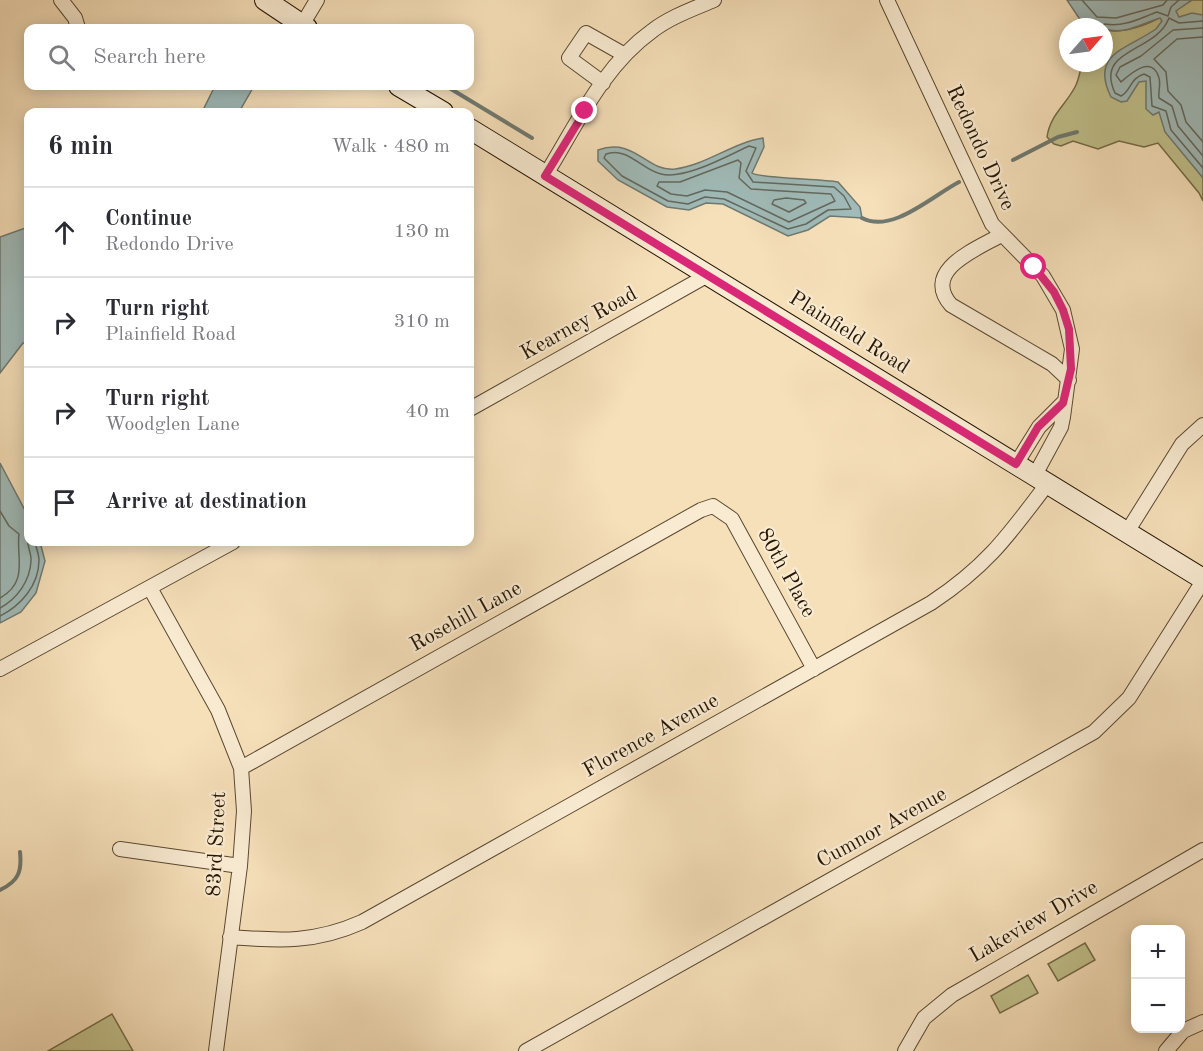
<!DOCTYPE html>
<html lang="en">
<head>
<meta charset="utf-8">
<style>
  body { margin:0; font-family:"Old Standard TT",serif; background:#f7f7f7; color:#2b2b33 }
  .controls { position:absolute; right:18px; bottom:18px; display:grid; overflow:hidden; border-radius:12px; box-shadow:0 3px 15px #0003 }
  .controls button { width:54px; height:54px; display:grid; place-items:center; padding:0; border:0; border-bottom:2px solid #e1e1e2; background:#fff; color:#2b2b33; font:30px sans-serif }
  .compass { position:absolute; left:1059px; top:18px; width:54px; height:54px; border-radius:50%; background:#fff; box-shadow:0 3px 15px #0003; rotate:62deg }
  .stop { position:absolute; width:18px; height:18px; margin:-14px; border:4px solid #db2777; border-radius:50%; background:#fff }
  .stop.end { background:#db2777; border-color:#fff; box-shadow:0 2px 6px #0008 }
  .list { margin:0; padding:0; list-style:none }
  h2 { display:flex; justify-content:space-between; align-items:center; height:78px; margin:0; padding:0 24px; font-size:26px }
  h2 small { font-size:20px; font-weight:400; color:#7c7c81 }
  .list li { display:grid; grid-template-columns:39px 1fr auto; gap:18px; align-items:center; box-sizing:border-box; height:90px; padding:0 24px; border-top:2px solid #e1e1e2 }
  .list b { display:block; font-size:22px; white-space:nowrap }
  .list p { margin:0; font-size:20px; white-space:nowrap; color:#7c7c81 }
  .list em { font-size:20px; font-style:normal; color:#7c7c81 }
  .icon { flex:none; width:33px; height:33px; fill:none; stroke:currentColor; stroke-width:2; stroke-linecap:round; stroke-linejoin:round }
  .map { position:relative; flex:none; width:1203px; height:1051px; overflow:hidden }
  .search { position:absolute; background:#fff; box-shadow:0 3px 15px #0003; left:24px; top:24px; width:450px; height:66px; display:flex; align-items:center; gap:15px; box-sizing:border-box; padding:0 21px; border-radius:12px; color:#7c7c81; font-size:22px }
  .panel { position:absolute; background:#fff; box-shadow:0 3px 15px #0003; left:24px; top:108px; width:450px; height:438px; border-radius:12px }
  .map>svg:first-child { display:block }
  .green { fill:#c1c18c; stroke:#736b47; stroke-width:1.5 }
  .water { fill:#a0bbb9; stroke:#6f7970; stroke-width:1.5 }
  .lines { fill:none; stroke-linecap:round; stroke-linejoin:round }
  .shore { stroke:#62685e; stroke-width:1.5 }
  .stream { stroke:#6f7970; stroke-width:4 }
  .minor-casing { stroke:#594830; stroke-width:16 }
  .secondary-casing { stroke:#251502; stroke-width:22 }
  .minor { stroke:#f9ebd2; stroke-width:14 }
  .secondary { stroke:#f9ebd2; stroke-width:20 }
  .route { stroke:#db2777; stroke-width:8 }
  .labels { text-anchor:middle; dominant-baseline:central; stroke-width:4.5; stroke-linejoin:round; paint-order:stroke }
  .street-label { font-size:21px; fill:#251502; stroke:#f9ebd2 }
</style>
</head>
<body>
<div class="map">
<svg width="1203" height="1051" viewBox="0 0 1203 1051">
  <rect width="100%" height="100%" fill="#f6e0ba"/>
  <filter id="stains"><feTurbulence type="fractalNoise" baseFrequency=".00333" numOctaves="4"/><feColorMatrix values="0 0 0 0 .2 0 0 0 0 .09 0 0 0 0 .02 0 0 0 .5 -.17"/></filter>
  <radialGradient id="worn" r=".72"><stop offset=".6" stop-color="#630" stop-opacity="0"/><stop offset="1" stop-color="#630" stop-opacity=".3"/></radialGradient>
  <path class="green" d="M1192 0H1203V201L1199 193 1158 143 1144 147 1119 141 1098 149 1073 141 1061 146 1054 144 1047 137C1050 115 1065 106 1075 87 1079 80 1080 71 1082 63H1104V30C1135 36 1166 14 1192 0Z
    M1085 943 1095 960 1058 981 1048 964Z
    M1028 975 1038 993 1000 1013 991 996Z
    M112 1014 133 1051H48Z"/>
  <path class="water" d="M1067 0H1192L1176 11 1179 17 1192 13 1203 15V178L1165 132 1159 112 1153 115 1146 109V81L1139 82 1127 101 1121 102 1111 97C1090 54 1125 50 1156 29L1162 21 1160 18C1140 24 1126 35 1104 29V27L1083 24Z
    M215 86H254L239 112H202Z
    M763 138 764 147 752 173C758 178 822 179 838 182L860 207 862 218 830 216 808 230 788 236 723 204 706 203 689 210 667 207 618 180 598 161V150C635 137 646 172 675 169 706 165 732 143 763 138Z
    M28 227V342L23 343 0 373V237Z
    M0 463 28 516V542H40L45 561 36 593 21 612 0 623Z"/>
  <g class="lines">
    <path class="shore" d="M1082 0 1097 17 1116 18 1163 5 1167 0
      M1203 21 1179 23 1169 18C1156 53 1094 48 1115 93L1121 96C1131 91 1130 78 1144 74L1150 77 1152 106 1166 111 1171 130 1203 168
      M1099 27 1105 24C1125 27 1138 19 1157 12L1168 16 1171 7 1179 0
      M1203 28 1173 30 1141 56 1120 67 1116 75 1121 82C1130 74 1152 54 1159 78 1161 84 1158 92 1159 98L1172 106 1178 126 1203 156
      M1203 37 1177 39 1154 59 1166 72 1168 91 1181 105 1186 122 1203 142
      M749 146 756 148 746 171 753 182 834 187 844 196 851 209 828 210 806 224 788 229 724 199 705 197 688 204 668 201 622 176 604 158 606 154C627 146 642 170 661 174 685 180 727 156 749 146Z
      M738 160 741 163 739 178 751 189 831 194 835 201 789 222 727 192 705 190 687 196 671 194 657 186 659 182H680Z
      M786 198 804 200 806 203 789 212 772 204 774 200Z
      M0 511 9 526 19 534C16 557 29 582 0 598
      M0 608C17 599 30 581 31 561 32 553 26 546 28 537
      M0 616C20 606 39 586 39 560 39 554 36 548 35 542"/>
    <path class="stream" d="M446 86 532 138
      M1013 160 1058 137 1077 132
      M862 218C892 234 932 196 959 182
      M0 890C19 881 22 871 20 852"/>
    <g class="minor-casing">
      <path id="minor" d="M61 0 75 18 78 28
        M887 0 992 224 1043 276 1063 310 1072 349 1063 417 1061 427 1035 475
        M302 25 317 0
        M603 83 569 58 586 33 625 55
        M545 176C576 126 603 66 652 31 670 17 693 9 714 0
        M1001 235C977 249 921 270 951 305L1052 364 1069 380
        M470 409 708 275
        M1016 464 1039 427 1063 403
        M1127 532 1182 444 1203 425
        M150 588 218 710 241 768 244 811 240 866 216 1051
        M0 669 233 542
        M241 768 701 510 713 506 732 519 814 669
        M120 849 240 866
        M230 937C280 941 315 943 362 922L931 603C987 566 1008 536 1048 483
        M526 1051 1094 732 1129 698 1203 581
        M905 1051 924 1018 952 995 1203 850
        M1166 1051 1183 1031 1203 1022"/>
    </g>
    <g class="secondary-casing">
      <path id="secondary" d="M265 0 307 28
        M399 86 443 112
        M470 129 1203 579"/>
    </g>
    <use href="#minor" class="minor"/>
    <use href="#secondary" class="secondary"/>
  </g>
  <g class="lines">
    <path class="route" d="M585 111 545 176 1016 464 1038 427 1063 403 1071 369 1069 329 1063 310 1054 292 1034 267"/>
  </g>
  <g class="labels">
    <g class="street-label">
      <text transform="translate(980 148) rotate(65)">Redondo Drive</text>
      <text transform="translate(579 324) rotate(-29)">Kearney Road</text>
      <text transform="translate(849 333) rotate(32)">Plainfield Road</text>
      <text transform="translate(786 573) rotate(61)">80th Place</text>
      <text transform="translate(466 617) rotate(-29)">Rosehill Lane</text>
      <text transform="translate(651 736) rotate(-29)">Florence Avenue</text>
      <text transform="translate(882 828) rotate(-29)">Cumnor Avenue</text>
      <text transform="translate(217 844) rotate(-87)">83rd Street</text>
      <text transform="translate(1034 922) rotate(-30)">Lakeview Drive</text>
    </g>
  </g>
  <rect width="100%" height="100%" filter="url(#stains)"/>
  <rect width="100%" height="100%" fill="url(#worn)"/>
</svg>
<div class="controls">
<button>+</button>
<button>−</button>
</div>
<svg class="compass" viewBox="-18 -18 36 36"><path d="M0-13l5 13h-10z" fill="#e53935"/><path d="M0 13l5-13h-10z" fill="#7c7c81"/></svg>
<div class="stop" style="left:1034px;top:267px"></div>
<div class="stop end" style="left:585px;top:111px"></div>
<div class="search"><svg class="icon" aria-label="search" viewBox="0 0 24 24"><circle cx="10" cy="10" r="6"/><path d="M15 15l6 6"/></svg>Search here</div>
<section class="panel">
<h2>6 min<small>Walk · 480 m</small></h2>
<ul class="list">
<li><svg class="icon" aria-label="ahead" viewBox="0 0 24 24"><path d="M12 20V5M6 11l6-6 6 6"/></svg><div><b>Continue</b><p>Redondo Drive</p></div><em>130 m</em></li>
<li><svg class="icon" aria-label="right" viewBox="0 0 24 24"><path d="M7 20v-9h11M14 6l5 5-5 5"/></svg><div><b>Turn right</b><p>Plainfield Road</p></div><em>310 m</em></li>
<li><svg class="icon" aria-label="right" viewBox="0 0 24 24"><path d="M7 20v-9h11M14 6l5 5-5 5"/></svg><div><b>Turn right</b><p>Woodglen Lane</p></div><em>40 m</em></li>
<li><svg class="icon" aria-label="arrive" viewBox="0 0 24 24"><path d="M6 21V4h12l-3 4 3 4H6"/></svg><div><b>Arrive at destination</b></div></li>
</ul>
</section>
</div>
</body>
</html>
